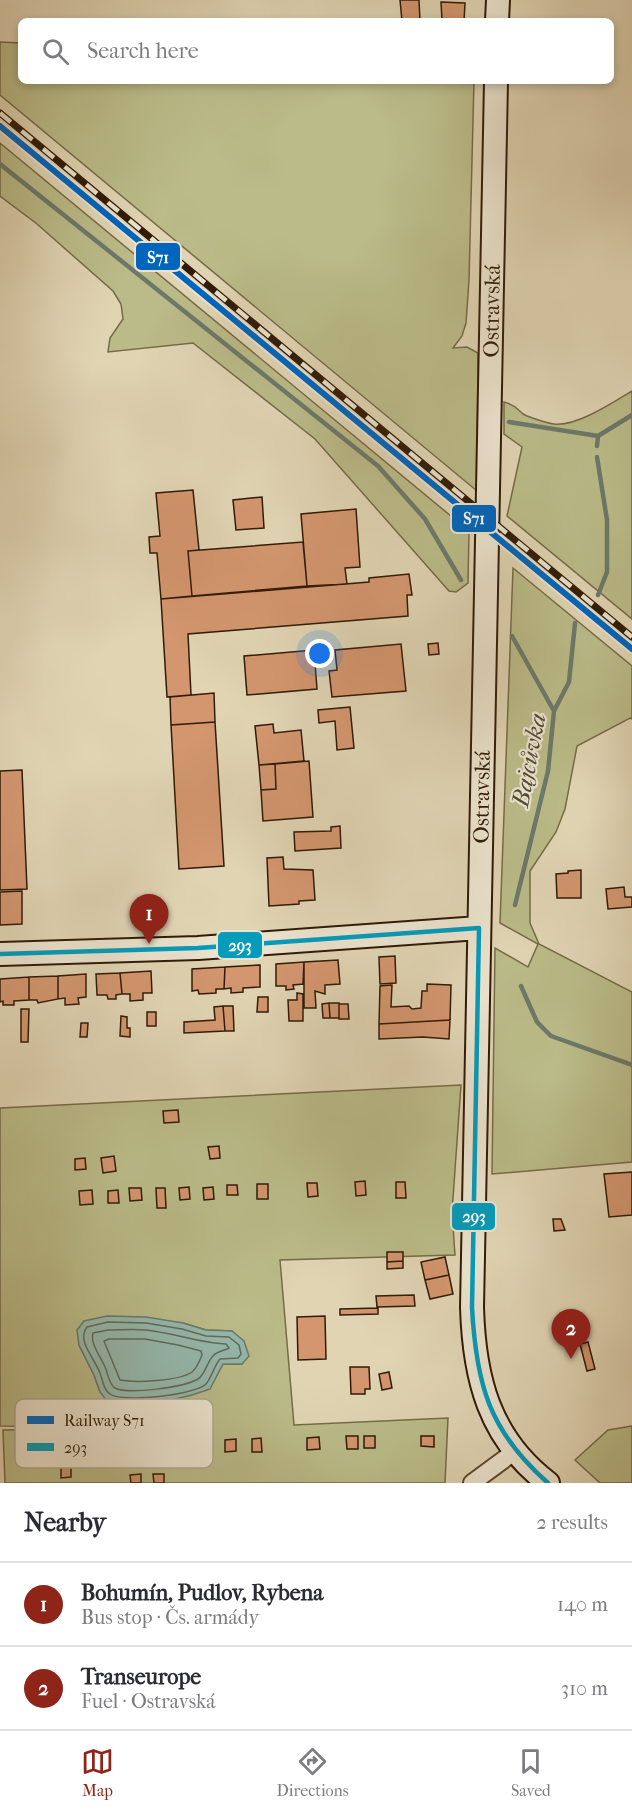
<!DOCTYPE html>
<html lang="en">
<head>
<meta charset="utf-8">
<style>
  body { margin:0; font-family:"IM FELL French Canon",serif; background:#f2f2f3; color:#2b2b33 }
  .you { position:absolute; left:320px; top:654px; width:21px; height:21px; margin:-15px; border:4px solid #fff; border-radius:50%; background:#1a73e8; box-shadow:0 0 0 9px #1a73e833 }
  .badge { display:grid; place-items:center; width:39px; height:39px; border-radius:50%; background:#8f2418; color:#fff; font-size:20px; font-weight:700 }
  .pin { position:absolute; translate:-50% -50px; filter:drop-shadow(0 2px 3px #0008) }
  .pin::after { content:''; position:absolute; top:32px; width:21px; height:18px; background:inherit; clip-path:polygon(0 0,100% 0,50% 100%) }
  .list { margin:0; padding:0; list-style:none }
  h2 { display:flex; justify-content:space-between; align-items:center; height:78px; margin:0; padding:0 24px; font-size:26px }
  h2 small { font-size:20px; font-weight:400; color:#7c7c81 }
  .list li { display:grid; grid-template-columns:39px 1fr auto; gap:18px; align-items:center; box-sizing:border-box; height:84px; padding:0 24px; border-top:2px solid #e1e1e2 }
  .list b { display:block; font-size:22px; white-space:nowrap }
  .list p { margin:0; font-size:20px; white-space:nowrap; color:#7c7c81 }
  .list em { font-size:20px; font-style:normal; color:#7c7c81 }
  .icon { flex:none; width:33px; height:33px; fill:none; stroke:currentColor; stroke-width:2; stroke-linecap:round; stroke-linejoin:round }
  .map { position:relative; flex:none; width:632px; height:1483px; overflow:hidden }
  .search { position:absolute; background:#fff; box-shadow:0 3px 9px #0003; left:18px; right:18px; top:18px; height:66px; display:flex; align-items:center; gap:15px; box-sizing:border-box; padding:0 21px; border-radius:9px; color:#7c7c81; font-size:22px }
  .sheet { height:246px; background:#fff }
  nav { display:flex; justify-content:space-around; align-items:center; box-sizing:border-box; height:84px; border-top:2px solid #e1e1e2; background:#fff; font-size:16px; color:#7c7c81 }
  nav a { display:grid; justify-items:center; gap:3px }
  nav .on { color:#8f2418 }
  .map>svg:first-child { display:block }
  .green { fill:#babb88; stroke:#766b47; stroke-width:1.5; fill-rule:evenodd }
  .water { fill:#94b8ac; stroke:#6c796a; stroke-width:1.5 }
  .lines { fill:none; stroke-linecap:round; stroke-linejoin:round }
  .shore { stroke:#626a59; stroke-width:1.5 }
  .stream { stroke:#6c796a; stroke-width:4.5 }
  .building { fill:#d3966f; stroke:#311b06; stroke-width:1.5 }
  .street-casing { stroke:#5d4931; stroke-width:20 }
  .secondary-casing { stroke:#311b06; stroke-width:26 }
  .street { stroke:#ebe3ce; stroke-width:16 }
  .secondary { stroke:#ebe3ce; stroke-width:22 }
  .rail-casing { stroke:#311b06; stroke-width:7 }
  .rail { stroke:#ebe3ce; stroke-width:4.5; stroke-dasharray:14; stroke-linecap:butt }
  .bus-1-casing { stroke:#ebe3ce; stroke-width:9 }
  .bus-1 { stroke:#059bba; stroke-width:4.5 }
  .rail-1-casing { stroke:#ebe3ce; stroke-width:10 }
  .rail-1 { stroke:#0065bd; stroke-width:6 }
  .labels { text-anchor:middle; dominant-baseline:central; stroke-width:4.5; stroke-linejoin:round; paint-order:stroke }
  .street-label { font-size:22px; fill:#311b06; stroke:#ebe3ce }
  .water-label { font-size:24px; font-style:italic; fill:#4f4a38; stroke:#ebe3ce }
  .key { fill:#ebe3ce; stroke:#b3a792; stroke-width:1.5 }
  .key-label { font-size:16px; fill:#311b06 }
  .line-badge { stroke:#ebe3ce; stroke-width:2 }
  .badge-label { font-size:16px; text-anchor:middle; font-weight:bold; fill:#fff }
</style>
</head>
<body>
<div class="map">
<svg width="632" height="1483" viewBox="0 0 632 1483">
  <rect width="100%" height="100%" fill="#e0d4b3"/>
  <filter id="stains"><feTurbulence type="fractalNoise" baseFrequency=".00333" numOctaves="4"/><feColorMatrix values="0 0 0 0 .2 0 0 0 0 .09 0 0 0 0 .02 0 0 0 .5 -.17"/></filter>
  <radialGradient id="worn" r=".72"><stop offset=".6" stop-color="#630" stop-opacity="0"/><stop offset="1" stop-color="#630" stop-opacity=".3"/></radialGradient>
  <path class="green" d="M0 42 21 43V81H474L469 280 466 323 462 336 453 348 467 347 478 353 477 491 0 95Z
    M0 143 469 531 468 583 456 592 449 591 315 439 193 343 108 352 110 338 123 319 121 304 113 291 37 224 0 196Z
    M632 391V619L507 516 522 447 504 434V402C520 406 518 413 527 416 535 419 546 423 554 424 576 427 614 402 632 391Z
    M513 568 632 666V719L630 718 577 746 565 809 556 832 530 871V923L539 944 632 992V1162L492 1174 495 948 528 967 538 944 500 923Z
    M461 1085 452 1212 455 1255 280 1260 294 1425 448 1418 445 1483H5L3 1430 148 1428 0 1426V1108ZM183 1323 206 1330 232 1331 242 1364H223L217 1375 100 1392 94 1375 79 1345Z
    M632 1426V1483H600L575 1460 608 1430Z"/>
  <path class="water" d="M107 1316 146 1317 183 1323 206 1330 232 1331 244 1341 249 1356 242 1364H223L210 1389C176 1402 143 1406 107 1401L100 1392 94 1375 79 1345 77 1330 84 1321Z"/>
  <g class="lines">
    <path class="shore" d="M108 1322 146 1323 182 1329 206 1336 229 1337 239 1345 241 1354 238 1358 220 1359C214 1366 212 1377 206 1384 195 1395 123 1403 110 1394 103 1390 103 1380 100 1373 96 1363 89 1354 85 1344 83 1338 83 1332 87 1327Z
      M108 1330C121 1330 134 1329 146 1330 174 1333 199 1343 226 1344L229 1348C224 1351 217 1351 213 1356 207 1362 205 1375 198 1379 185 1387 128 1395 115 1388 109 1385 108 1373 105 1367 101 1357 90 1344 93 1333Z
      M145 1339 178 1345 201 1351 202 1355C200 1360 196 1369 192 1372 179 1381 136 1383 120 1380L104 1341 109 1339Z"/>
    <path class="stream" d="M0 164 378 466 425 519 461 580
      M509 422 598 436
      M597 446 598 436 632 415
      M597 457 607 520V572L598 595
      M512 636 554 711
      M515 905 548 771 554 711 569 682 575 623
      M521 986 537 1022 551 1036 632 1065"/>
  </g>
  <path class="building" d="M400 0H419L420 21H402Z
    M441 2 465 3 464 21H442Z
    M193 490 199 550 188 551 192 596 161 599 157 553H150L149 537 160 536 156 493Z
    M262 497 264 528 236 530 233 500Z
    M356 509 360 567 345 568 347 584 307 586 301 514Z
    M303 542 307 586 192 596 188 551Z
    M409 574 412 595H407L408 616 188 634 191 695 167 697 161 599 369 582V578Z
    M438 643 439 654 429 655 428 644Z
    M401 644 406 691 332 697 329 671 337 670 335 650Z
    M314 650 317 689 247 695 244 656Z
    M214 693 215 722 171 725 170 697Z
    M350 707 354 748 337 750 335 721 319 723 318 710Z
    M215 722 224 866 179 869 171 725Z
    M273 724 274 733 301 730 304 761 259 765 255 726Z
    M309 761 313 817 263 821 261 790 276 789 275 764Z
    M275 764 276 789 261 790 259 765Z
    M22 770 27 889 0 890V771Z
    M340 826 341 848 295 851 294 832 331 831V827Z
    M283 857 284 869 313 870 315 900 299 901V904L269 906 267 858Z
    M581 870V898H557L556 874 568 873V871Z
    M624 887 625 897H632V907L608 909 606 889Z
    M22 891V924L0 925V892Z
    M395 956 396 983 380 984 379 957Z
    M338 960 340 984 325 985V994L315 991 316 1008H304V962Z
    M304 962 303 984 293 985 294 989 286 990V986H276V964Z
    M260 965V987L243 988V992L231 993V988L224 989 225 967Z
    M225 967 224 989H216V993L199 994 198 990 192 991V969Z
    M151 971 152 993H143V1000L130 1001V994H122L120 973Z
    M120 973 122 994 116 995V999H108L107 995H97L96 974Z
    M86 974V997L78 998 79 1004 65 1005V998L58 999V976Z
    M58 976V999L38 1003 37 1000H29V977Z
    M29 977V1000L14 1001V1005H3V1001L0 1002V979Z
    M427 984 451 985 450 1020 379 1024 380 986 392 985 391 1007 409 1006 412 1009 421 1008 422 991H427Z
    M297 993 303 994V1021H289L288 1000H297Z
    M258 997H268V1012H257Z
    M329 1003 330 1018H323L322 1004Z
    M329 1003H339V1018H330Z
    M339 1004H348L349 1019H339Z
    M223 1006H233L234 1031H225Z
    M223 1006 225 1031 184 1033V1022L215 1020 214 1007Z
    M21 1009H29L28 1042H21Z
    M147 1012H156V1026H147Z
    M121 1016 127 1017V1028H130V1037L120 1036Z
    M450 1020 449 1039 423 1037 379 1039V1024Z
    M81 1023H88L87 1037H80Z
    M178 1110 179 1122 164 1123 163 1111Z
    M219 1146 220 1158 210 1159 208 1147Z
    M114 1156 116 1171 103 1173 101 1158Z
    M85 1158 86 1169 75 1170V1159Z
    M632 1172V1215L609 1217 604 1174Z
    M365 1181 366 1195 356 1196 355 1182Z
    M396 1182H405L406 1198H396Z
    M307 1183H317L318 1196 308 1197Z
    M257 1184H268V1199H257Z
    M227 1185H237L238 1195H227Z
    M189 1187 190 1199 180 1200 179 1188Z
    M213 1187 214 1199 204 1200 203 1188Z
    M129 1188H141L142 1200 130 1201Z
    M156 1188H165L166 1208H157Z
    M92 1190 93 1204 80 1205 79 1191Z
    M118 1190 119 1203H108V1191Z
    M553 1219H561L565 1230 554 1231Z
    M387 1252H403V1261L387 1262Z
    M445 1257 449 1275 425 1280 421 1262Z
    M403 1261V1268L387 1269V1262Z
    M449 1275 453 1294 430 1299 425 1280Z
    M414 1295 415 1306 377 1307 376 1296Z
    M378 1308V1314L340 1315V1309Z
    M325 1316 326 1359 298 1360 297 1317Z
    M588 1342 595 1369 587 1371 580 1344Z
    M350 1367H369L370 1389H365V1394H351Z
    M389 1372 392 1388 382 1390 379 1374Z
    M346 1436H358V1449H347Z
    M364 1436H375V1448H364Z
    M421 1436H434V1447L421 1446Z
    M319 1437 320 1449 307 1450V1438Z
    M261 1438 262 1452H252V1439Z
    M236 1439V1451L225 1452V1440Z
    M61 1464H71V1477L61 1478Z
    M141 1474V1483H131L130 1475Z
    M153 1474H164V1483H154Z"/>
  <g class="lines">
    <g class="street-casing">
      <path id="street" d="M472 1483 514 1452"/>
    </g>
    <g class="secondary-casing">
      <path id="secondary" d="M497 21 498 0
        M496 81 472 1307C474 1378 489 1438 548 1483
        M0 954 198 948 479 928"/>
    </g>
    <use href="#street" class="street"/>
    <use href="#secondary" class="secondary"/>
    <g class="rail-casing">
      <path id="rail" d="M0 113 632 637"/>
    </g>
    <use href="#rail" class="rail"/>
    <g class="bus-1-casing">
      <path id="bus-1" d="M479 928 472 1307C476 1384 489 1431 548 1483
        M0 954 198 948 479 928"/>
    </g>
    <use href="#bus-1" class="bus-1"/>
    <g class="rail-1-casing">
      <path id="rail-1" d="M0 126 632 649"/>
    </g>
    <use href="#rail-1" class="rail-1"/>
  </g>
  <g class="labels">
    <g class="street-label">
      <text transform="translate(492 311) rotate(-89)">Ostravská</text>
      <text transform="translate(482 797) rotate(-89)">Ostravská</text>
    </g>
    <g class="water-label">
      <text transform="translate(529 760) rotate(-79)">Bajcůvka</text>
    </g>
  </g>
  <rect x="15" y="1399" width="198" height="69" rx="9" class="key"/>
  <rect x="27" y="1416" width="27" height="8" fill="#0065bd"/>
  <rect x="27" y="1443" width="27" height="8" fill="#059bba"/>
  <g class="key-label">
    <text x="64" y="1426">Railway S71</text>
    <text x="64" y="1453">293</text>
  </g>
  <g class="line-badge">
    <rect x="135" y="242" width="46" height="29" rx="6" fill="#0065bd"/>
    <rect x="451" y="504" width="46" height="29" rx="6" fill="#0065bd"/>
    <rect x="217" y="931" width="46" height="28" rx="6" fill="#059bba"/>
    <rect x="451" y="1202" width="45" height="29" rx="6" fill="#059bba"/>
  </g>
  <g class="badge-label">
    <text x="158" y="263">S71</text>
    <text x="474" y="524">S71</text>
    <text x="240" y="951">293</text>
    <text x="474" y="1222">293</text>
  </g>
  <rect width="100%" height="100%" filter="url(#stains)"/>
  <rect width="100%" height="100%" fill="url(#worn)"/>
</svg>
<div class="you"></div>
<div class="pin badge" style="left:149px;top:944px">1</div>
<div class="pin badge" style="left:571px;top:1359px">2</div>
<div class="search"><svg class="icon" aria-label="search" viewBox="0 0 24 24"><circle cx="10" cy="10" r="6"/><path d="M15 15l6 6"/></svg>Search here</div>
</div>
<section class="sheet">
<h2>Nearby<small>2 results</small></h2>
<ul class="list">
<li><span class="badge">1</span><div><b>Bohumín, Pudlov, Rybena</b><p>Bus stop · Čs. armády</p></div><em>140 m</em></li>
<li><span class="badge">2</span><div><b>Transeurope</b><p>Fuel · Ostravská</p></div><em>310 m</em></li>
</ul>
</section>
<nav>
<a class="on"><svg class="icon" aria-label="map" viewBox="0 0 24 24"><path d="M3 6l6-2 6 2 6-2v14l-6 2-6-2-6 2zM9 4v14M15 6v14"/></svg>Map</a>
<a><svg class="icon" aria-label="directions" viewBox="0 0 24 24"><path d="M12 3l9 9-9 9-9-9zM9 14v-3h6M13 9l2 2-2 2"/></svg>Directions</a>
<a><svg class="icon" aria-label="saved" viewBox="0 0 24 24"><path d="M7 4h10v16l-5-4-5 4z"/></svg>Saved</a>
</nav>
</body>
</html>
